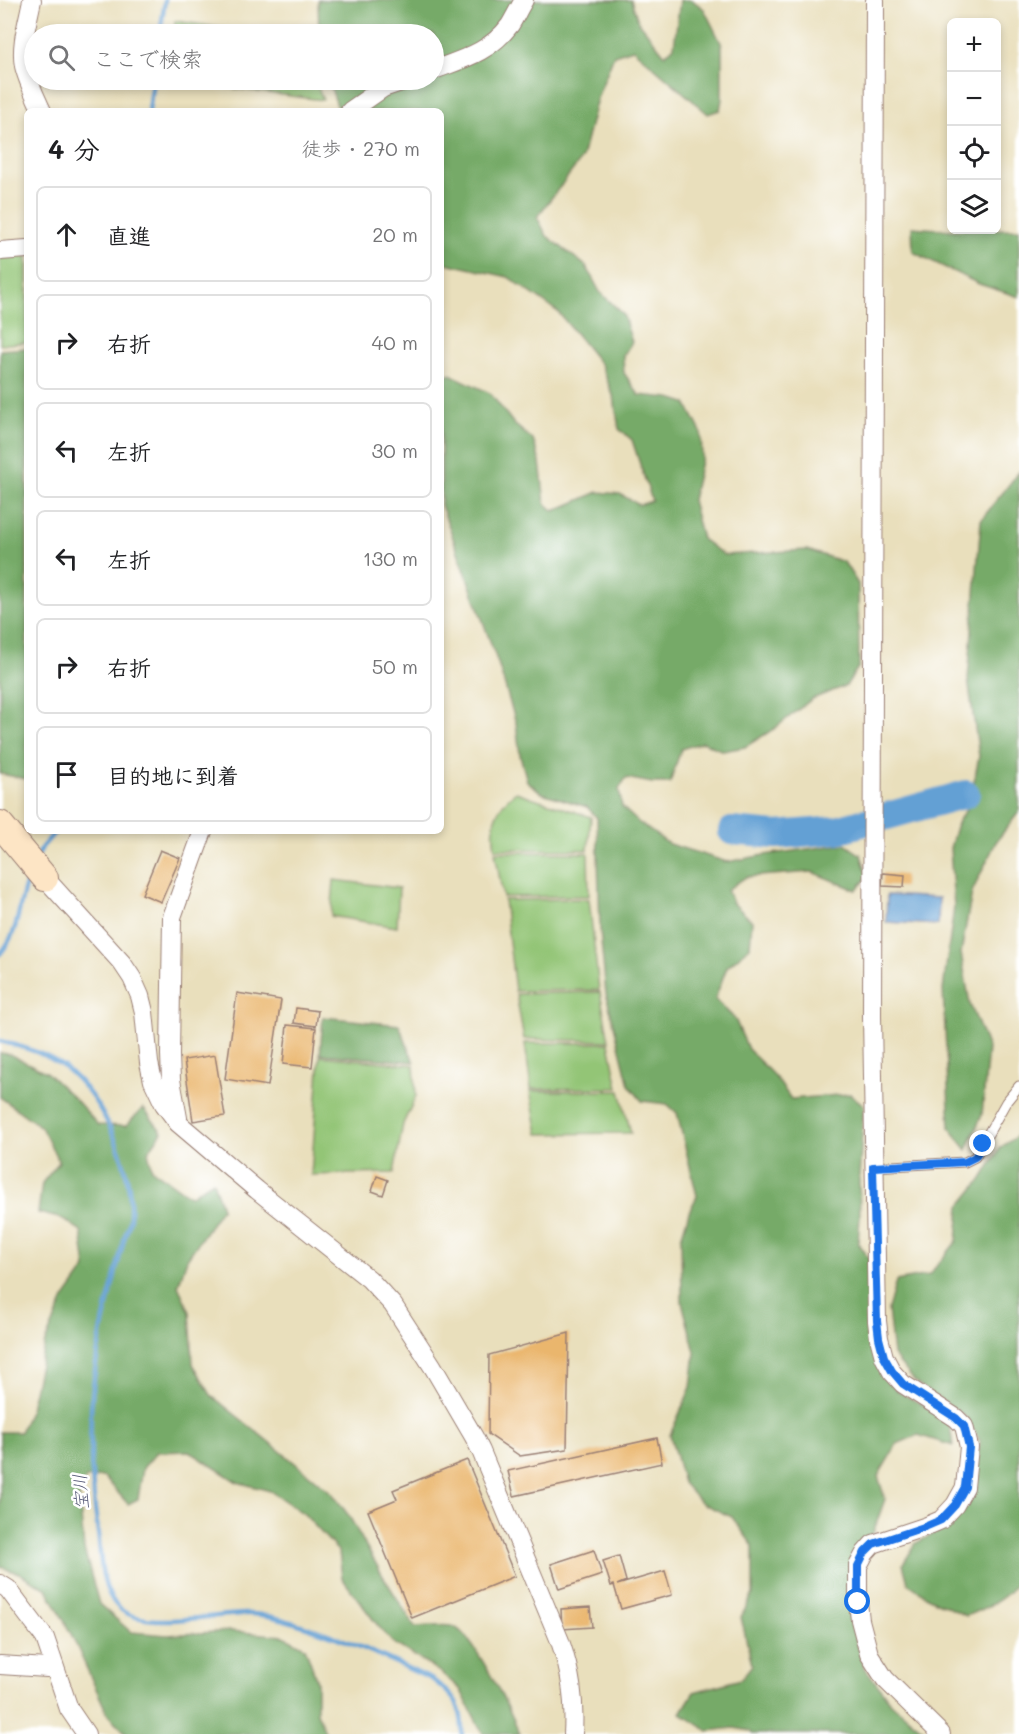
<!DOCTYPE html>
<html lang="ja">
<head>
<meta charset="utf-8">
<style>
  body { margin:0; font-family:Mali,"Klee One",sans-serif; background:#f6f6f6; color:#202124 }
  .controls { position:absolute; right:18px; top:18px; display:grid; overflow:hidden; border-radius:9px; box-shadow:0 3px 9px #0003 }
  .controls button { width:54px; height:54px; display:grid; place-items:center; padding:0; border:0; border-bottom:2px solid #e0e0e0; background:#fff; color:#202124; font:30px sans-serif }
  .stop { position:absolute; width:18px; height:18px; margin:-14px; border:4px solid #1a73e8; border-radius:50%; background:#fff }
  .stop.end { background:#1a73e8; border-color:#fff; box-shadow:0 2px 6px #0008 }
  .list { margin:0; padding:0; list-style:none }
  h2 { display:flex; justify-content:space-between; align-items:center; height:78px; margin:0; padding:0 24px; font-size:26px }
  h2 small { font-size:20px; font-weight:400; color:#757577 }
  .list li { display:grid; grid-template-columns:39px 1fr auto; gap:18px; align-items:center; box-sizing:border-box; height:96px; margin:0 12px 12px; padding:0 12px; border:2px solid #e0e0e0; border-radius:9px }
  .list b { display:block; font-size:22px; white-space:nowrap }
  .list em { font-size:20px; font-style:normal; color:#757577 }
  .icon { flex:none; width:33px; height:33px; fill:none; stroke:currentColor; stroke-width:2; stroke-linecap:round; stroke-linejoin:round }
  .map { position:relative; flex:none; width:1019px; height:1734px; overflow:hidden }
  .search { position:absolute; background:#fff; box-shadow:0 3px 9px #0003; left:24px; top:24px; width:420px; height:66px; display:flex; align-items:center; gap:15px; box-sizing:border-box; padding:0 21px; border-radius:33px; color:#757577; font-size:22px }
  .panel { position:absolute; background:#fff; box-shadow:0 3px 9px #0003; left:24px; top:108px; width:420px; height:726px; border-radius:9px }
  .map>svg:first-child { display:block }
  .green { fill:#93c576; stroke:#6e7250; stroke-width:1.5 }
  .forest { fill:#76aa67; stroke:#606449; stroke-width:1.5 }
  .water { fill:#64a0d4; stroke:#576080; stroke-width:1.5 }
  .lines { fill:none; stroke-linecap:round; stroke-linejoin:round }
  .stream { stroke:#64a0d4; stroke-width:4.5 }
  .river { stroke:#64a0d4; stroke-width:28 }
  .building { fill:#eab66d }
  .lane-casing { stroke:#9a7f74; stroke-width:11 }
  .street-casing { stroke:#9a7f74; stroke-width:20 }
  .secondary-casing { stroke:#9a7f74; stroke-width:28 }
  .lane { stroke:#fff; stroke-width:9 }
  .street { stroke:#fff; stroke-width:18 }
  .secondary { stroke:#fde5c5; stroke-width:26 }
  .route { stroke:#1a73e8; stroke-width:8 }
  .labels { text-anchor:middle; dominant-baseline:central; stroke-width:5; stroke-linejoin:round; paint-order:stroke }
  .water-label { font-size:18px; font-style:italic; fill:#565977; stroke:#fff }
</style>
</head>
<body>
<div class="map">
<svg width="1019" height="1734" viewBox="0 0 1019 1734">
  <rect width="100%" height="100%" fill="#fff"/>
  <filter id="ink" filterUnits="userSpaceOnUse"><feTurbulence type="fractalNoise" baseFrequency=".0167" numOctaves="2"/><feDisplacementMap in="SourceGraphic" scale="12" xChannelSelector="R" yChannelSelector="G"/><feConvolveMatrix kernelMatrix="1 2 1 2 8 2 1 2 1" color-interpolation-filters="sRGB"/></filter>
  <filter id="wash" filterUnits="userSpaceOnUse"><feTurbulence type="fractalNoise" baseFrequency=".008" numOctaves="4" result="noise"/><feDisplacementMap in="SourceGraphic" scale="24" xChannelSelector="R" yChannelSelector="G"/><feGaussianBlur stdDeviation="1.35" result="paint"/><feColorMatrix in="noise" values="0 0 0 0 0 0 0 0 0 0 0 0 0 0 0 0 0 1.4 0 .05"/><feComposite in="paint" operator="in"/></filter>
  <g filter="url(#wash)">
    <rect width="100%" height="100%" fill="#e9dfbc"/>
    <path class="green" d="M175 21 262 34H174Z
      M168 80H315L323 100Z
      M27 256V342L0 345V258Z
      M516 792 591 817 588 850 495 849C491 823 494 808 516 792Z
      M495 852 588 853 589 896 503 897Z
      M334 880 399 888 397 927 331 916Z
      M589 899 599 990 515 991 504 900Z
      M600 992 609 1041 524 1039 516 994Z
      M525 1043H609L618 1088 531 1089Z
      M320 1056 414 1065 416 1096 403 1124 394 1173 311 1175Z
      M530 1091H620L631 1133 538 1134Z"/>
    <path class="forest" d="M318 0H631L638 21 665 55 674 46 680 0H692L704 9 722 45V99L720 110 708 114 633 49 614 55 597 98 582 158 537 217 547 236 586 266 600 292 623 314 632 342 623 356 624 373 639 395 670 398 686 403 701 432 702 457 692 500 702 539 724 555 807 550 844 562 858 584 859 666 846 686 812 699 774 729 745 747 723 751 703 742 681 749 670 783H652L626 778 619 789 622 807 638 822 669 844 727 862 764 855 845 844 861 855 868 877 856 890 812 872 746 877 727 890 733 903 752 921 750 947 727 967 715 999 735 1019 748 1049 776 1078 791 1099 850 1094 864 1105 859 1178 860 1217 858 1243 869 1259 872 1316 878 1367 897 1391 936 1412 950 1426 953 1446 918 1435 897 1444 878 1476 885 1499 873 1533 859 1551 848 1578 852 1628 865 1668 891 1703 929 1734H752L750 1731 734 1728 708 1731 681 1713 694 1692 741 1679 752 1665 741 1617 753 1594V1546L732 1517 701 1503 683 1483 670 1435 691 1387 695 1352 682 1302 681 1238 689 1212 697 1196 677 1113 667 1104 642 1101 629 1085 606 994 600 930 597 818 587 807 542 793 527 781 520 755 516 723 499 666 441 505V375L450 374 490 393 514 424 533 440 540 462 545 503 554 511 598 492 620 494 639 505 652 501 632 440 619 429 614 398 601 365 558 312 508 277 441 262V111H339L328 80H434V34H319Z
      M912 227 952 230 1019 229V297L979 284 913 252Z
      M27 348V779L0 774V350Z
      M1019 472V812L996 842 972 892 961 953 970 1004 988 1048 982 1115 967 1150 950 1128 943 990 954 907 950 848 957 823 970 803 979 756 968 679 981 520Z
      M323 1017 399 1025 414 1062 320 1054Z
      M0 1053 9 1054 46 1072 77 1101 98 1125 126 1126 143 1108 162 1132 148 1152 152 1169 190 1196 213 1181 222 1208 187 1259 178 1286 190 1312 193 1364 211 1395 332 1493 349 1516 383 1576 415 1627C423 1627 445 1624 452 1626 472 1631 511 1713 520 1734H483L460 1689 440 1672 392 1642 375 1622 342 1578 339 1552 304 1514 270 1491 237 1482 189 1451 157 1452 143 1468 138 1499 128 1504 104 1477 86 1478 79 1493 84 1549 99 1604 131 1632 167 1635 231 1631 284 1636 305 1647 317 1681V1712L326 1734H127L108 1715 72 1636 47 1589 19 1573 0 1567V1432H20L30 1409 45 1342 64 1299 86 1268 81 1231 63 1219 38 1213 42 1183 59 1162 41 1127 0 1097Z
      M1019 1135V1578C1008 1600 987 1607 966 1616L929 1598 908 1583 903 1564 916 1543 956 1522 972 1497 980 1441 965 1416 917 1384 893 1355 888 1309 896 1281 929 1275 957 1241 960 1206 982 1179 1001 1147Z"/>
    <path class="water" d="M887 895 939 898 938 925 886 922Z"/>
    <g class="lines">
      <path class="stream" d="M160 34 165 0
        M149 111 153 80
        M38 856 42 847 56 831
        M0 954C23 927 16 903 30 874
        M0 1041C19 1046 38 1051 55 1061 100 1088 134 1165 130 1217 130 1223 127 1230 125 1236 121 1251 117 1267 113 1283 104 1314 98 1346 94 1378 87 1430 91 1482 98 1533 101 1557 100 1589 118 1607 143 1633 217 1612 251 1614 271 1615 289 1621 307 1627 351 1641 392 1661 433 1680 455 1697 463 1706 462 1734"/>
      <path class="river" d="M732 831 776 835 837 830 966 794"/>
    </g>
    <g id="blocks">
      <path class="building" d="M160 850 180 858 161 902 142 894Z
        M883 873 905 875 904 887 882 886Z
        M237 993 281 1000 268 1086 225 1079Z
        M296 1008 318 1011 316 1026 294 1023Z
        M287 1025 316 1028 312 1067 283 1064Z
        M215 1055 225 1116 193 1121 184 1060Z
        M377 1176 388 1180 383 1195 372 1191Z
        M569 1333 567 1449 520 1456 488 1434 489 1355Z
        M657 1438 662 1463 514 1496 508 1471Z
        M467 1460 515 1576 412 1618 368 1511 397 1499 393 1490Z
        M594 1550 602 1575 559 1589 551 1564Z
        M619 1556 626 1581 617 1585 665 1571 672 1595 621 1609 614 1585 611 1586 603 1561Z
        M590 1607 592 1627 562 1629 561 1609Z"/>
    </g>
  </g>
  <g filter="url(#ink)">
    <use href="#blocks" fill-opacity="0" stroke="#9a7f74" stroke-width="1.5"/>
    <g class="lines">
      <g class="lane-casing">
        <path id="lane" d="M873 1167 965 1162 975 1157 1006 1102 1019 1086"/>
      </g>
      <g class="street-casing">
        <path id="street" d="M32 0C28 21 20 45 24 66 28 82 35 96 42 111
          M875 0 872 1016 877 1321 879 1338 884 1357 892 1372 903 1384 956 1418 964 1426 969 1447 965 1487 955 1505 941 1520 927 1526 873 1544 865 1553 858 1566V1602L860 1620 869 1654 885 1679 941 1734
          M434 70C463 59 490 52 510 25 515 17 519 8 524 0
          M350 111 383 88 407 80
          M0 251 27 249
          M45 878 122 963 132 978 140 996 144 1012 149 1063 153 1081 164 1104 178 1123 257 1190 369 1279 393 1305 433 1367 474 1437 481 1451 560 1641C571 1673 575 1700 573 1734
          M178 1118 171 1080 170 1055 172 917 203 831
          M0 1584 8 1589 45 1638 69 1709 86 1734
          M0 1665 47 1668 54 1666"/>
      </g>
      <g class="secondary-casing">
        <path id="secondary" d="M0 824 45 878"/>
      </g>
      <use href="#lane" class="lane"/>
      <use href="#street" class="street"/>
      <use href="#secondary" class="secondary"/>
    </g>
  </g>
  <g class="lines" filter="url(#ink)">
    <path class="route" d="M858 1602V1566L865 1552 873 1544 927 1526 941 1520 955 1505 965 1487 969 1447 964 1426 956 1418 903 1384 892 1371 884 1357 879 1338 877 1321 873 1167 965 1162 975 1157 983 1144"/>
  </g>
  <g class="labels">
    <g class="water-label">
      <text transform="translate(80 1492) rotate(-94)">宝川</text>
    </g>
  </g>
</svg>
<div class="controls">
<button>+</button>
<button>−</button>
<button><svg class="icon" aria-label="locate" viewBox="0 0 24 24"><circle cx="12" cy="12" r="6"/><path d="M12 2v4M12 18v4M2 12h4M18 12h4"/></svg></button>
<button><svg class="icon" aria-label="layers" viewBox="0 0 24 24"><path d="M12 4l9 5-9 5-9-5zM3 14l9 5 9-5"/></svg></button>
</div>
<div class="stop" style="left:858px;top:1602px"></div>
<div class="stop end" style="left:983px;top:1144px"></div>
<div class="search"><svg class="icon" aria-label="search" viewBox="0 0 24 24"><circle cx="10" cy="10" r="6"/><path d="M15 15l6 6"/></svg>ここで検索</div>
<section class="panel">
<h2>4 分<small>徒歩 · 270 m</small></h2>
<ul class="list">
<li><svg class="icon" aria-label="ahead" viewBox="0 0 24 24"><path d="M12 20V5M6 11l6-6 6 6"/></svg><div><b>直進</b></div><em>20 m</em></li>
<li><svg class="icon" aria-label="right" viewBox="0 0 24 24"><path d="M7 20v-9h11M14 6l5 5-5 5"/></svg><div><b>右折</b></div><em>40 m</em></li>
<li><svg class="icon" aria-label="left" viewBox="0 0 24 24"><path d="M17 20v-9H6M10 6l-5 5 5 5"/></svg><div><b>左折</b></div><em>30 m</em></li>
<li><svg class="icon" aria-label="left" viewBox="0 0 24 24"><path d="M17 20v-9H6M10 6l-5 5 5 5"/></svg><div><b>左折</b></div><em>130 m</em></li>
<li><svg class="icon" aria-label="right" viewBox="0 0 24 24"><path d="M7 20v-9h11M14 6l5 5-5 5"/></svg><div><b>右折</b></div><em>50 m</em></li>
<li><svg class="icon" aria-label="arrive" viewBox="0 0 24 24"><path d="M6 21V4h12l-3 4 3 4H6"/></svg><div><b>目的地に到着</b></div></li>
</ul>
</section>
</div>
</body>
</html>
